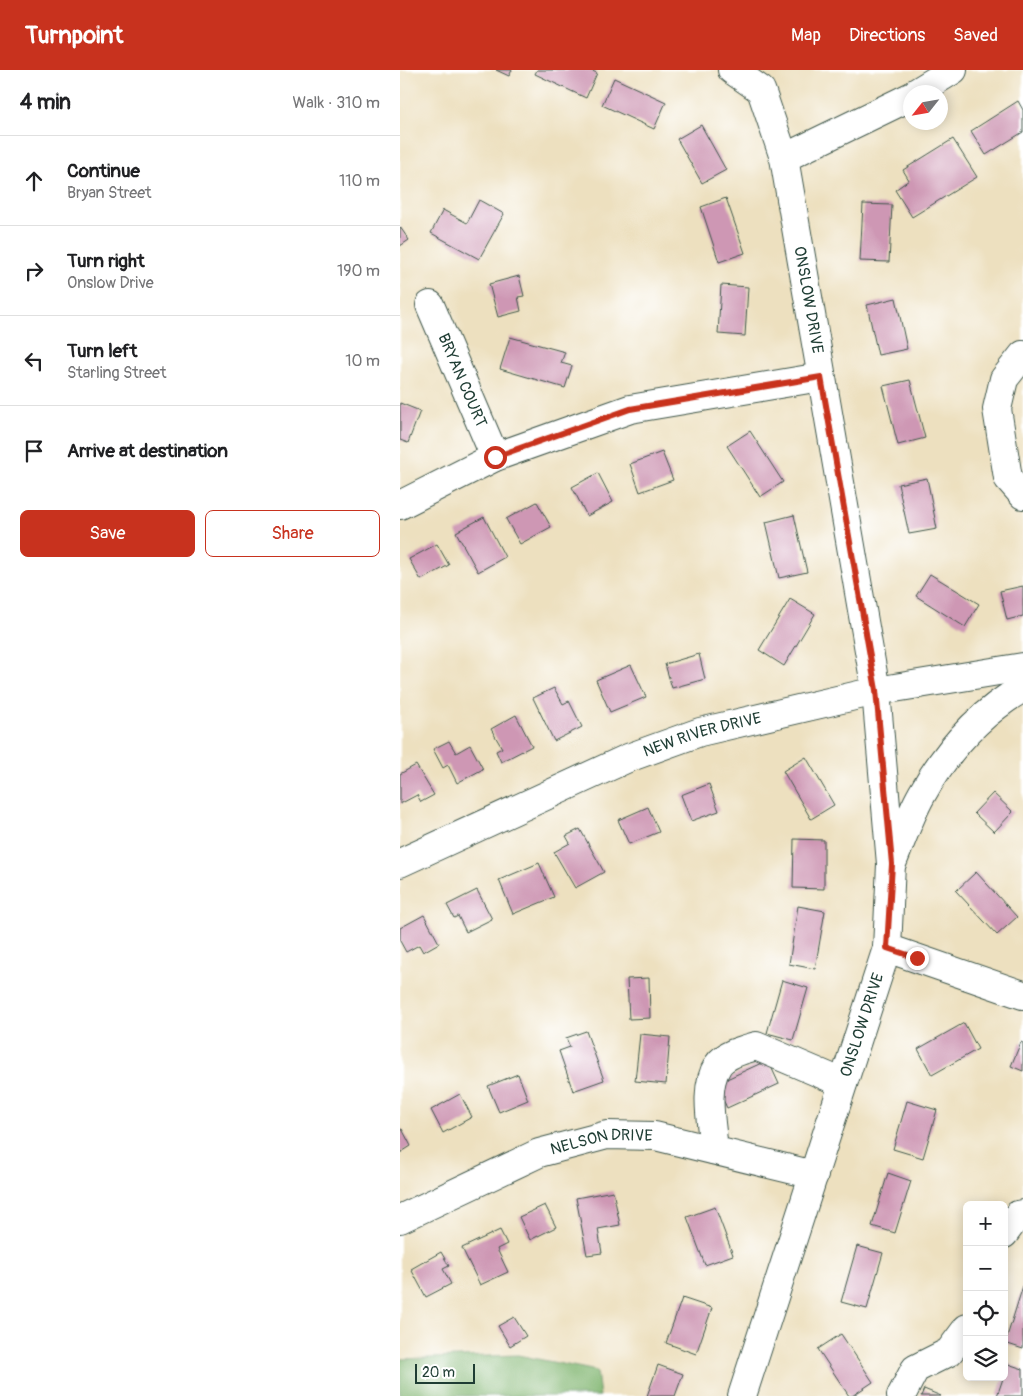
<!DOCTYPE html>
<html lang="en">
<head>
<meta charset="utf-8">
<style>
  body { margin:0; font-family:Pangolin,sans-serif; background:#f2f2f2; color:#202124 }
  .controls { position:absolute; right:15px; bottom:15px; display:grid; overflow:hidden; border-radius:8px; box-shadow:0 2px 12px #0003 }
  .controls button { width:45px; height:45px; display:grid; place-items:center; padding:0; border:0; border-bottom:1px solid #e0e0e0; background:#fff; color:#202124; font:25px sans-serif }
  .compass { position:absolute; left:503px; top:15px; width:45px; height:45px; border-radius:50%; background:#fff; box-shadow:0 2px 12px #0003; rotate:239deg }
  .scale { position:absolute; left:15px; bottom:12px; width:60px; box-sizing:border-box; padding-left:5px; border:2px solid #1f3d34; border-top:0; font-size:14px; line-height:18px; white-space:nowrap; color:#1f3d34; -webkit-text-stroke:4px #fff; paint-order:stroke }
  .stop { position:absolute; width:15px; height:15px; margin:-11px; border:4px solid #c8321e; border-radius:50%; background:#fff }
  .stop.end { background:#c8321e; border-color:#fff; box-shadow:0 1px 5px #0008 }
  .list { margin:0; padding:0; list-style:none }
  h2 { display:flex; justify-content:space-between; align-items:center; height:65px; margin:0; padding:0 20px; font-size:21px }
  h2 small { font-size:16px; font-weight:400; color:#757577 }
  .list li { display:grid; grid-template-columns:32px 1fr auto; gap:15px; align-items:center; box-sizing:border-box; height:90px; padding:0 20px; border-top:1px solid #e0e0e0 }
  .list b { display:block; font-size:19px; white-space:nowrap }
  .list p { margin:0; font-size:16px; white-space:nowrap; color:#757577 }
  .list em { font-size:16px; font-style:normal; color:#757577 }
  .actions { display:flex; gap:10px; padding:15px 20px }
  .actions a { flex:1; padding:11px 0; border:1px solid #c8321e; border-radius:8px; text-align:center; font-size:18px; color:#c8321e }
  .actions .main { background:#c8321e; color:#fff }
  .icon { flex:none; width:28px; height:28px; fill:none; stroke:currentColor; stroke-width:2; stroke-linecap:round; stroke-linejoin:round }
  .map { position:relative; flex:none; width:623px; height:1326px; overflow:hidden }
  header { display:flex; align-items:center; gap:30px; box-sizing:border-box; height:70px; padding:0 25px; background:#c8321e; color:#fff }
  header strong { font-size:24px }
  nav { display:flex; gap:28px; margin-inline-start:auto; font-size:18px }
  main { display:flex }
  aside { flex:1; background:#fff }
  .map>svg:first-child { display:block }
  .forest { fill:#80b570; stroke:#507952 }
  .building { fill:#ce97b4 }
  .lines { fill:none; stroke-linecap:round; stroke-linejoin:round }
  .minor-casing { stroke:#3e5549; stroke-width:30 }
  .minor { stroke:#fff; stroke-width:28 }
  .route { stroke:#c8321e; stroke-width:6 }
  .labels { text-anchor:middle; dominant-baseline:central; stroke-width:4.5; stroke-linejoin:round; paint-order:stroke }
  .street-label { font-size:16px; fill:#1f3d34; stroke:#fff }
</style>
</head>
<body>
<header>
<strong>Turnpoint</strong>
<nav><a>Map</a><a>Directions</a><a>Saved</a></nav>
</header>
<main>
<aside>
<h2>4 min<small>Walk · 310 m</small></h2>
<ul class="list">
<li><svg class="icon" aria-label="ahead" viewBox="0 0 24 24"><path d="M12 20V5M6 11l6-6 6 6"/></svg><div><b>Continue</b><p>Bryan Street</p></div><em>110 m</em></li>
<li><svg class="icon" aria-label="right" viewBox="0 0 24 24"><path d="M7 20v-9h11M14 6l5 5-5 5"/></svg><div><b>Turn right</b><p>Onslow Drive</p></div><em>190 m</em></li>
<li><svg class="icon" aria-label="left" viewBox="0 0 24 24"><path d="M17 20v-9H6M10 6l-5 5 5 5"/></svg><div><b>Turn left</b><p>Starling Street</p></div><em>10 m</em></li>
<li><svg class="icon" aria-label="arrive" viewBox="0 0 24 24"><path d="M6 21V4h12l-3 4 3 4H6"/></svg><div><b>Arrive at destination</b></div></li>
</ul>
<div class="actions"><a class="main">Save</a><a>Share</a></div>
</aside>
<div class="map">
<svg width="623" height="1326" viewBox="0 0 623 1326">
  <rect width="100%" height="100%" fill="#fff"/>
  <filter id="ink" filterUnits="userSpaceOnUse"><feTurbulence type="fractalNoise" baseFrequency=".02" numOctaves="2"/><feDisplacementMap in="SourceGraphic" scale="10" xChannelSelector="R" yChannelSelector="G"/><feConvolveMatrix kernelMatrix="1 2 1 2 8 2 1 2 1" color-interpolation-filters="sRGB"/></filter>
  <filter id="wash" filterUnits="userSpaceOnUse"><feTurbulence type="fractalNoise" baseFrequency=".0096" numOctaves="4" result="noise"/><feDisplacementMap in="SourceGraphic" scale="20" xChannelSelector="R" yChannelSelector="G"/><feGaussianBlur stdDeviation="1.12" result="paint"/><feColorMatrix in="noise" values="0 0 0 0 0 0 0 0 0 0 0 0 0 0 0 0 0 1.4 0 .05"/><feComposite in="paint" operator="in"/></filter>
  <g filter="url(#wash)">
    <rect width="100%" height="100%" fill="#ede0bf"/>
    <path class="forest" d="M118 1285 197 1301 200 1326H0V1289Z"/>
    <g id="blocks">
      <path class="building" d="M96 0H112L109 6Z
        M137 0H190L197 3 186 28 135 4Z
        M214 8 266 32 254 59 202 35Z
        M618 31 623 40V62L586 85 571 61Z
        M301 55 326 100 302 113 277 69Z
        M553 69 577 107 512 147 495 120 509 110 503 100Z
        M326 128 345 183 319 192 301 137Z
        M79 130 104 144 79 189 31 163 43 140 67 153Z
        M463 134 492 135 489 192 460 191Z
        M0 157 9 170 0 176Z
        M119 206 124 226 118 227 121 241 98 247 89 214Z
        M321 215 348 217 345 266 318 264Z
        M496 228 507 279 478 285 467 235Z
        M110 267 165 282 161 293 172 296 165 318 100 299Z
        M510 310 525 368 498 375 483 316Z
        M0 333 20 341 8 373 0 370Z
        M350 361 383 412 360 427 327 376Z
        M262 382 273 410 240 422 230 394Z
        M198 403 213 432 187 446 172 417Z
        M527 408 537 459 509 464 498 414Z
        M137 432 151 457 120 474 106 449Z
        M394 445 407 502 379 508 366 452Z
        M84 447 105 487 78 502 56 462Z
        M37 474 49 495 21 510 9 489Z
        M530 504 579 534 565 557 516 526Z
        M623 516V546L607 550 600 521Z
        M390 529 415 544 384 596 359 580Z
        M299 584 305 609 272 618 265 594Z
        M231 595 246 627 210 642 196 610Z
        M154 618 163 634 169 631 182 657 154 671 133 628Z
        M116 645 132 676 101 692 96 681 102 678 91 659Z
        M49 671 56 683 70 675 83 699 57 713 48 695 43 698 33 679Z
        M406 687 434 735 411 749 383 701Z
        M16 695 34 725 21 732 17 725 0 734V704Z
        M309 714 319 741 291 751 281 725Z
        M593 723 613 742 594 762 574 743Z
        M248 737 259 762 229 774 218 750Z
        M180 759 204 802 175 818 154 782 170 773 166 766Z
        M394 769 424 770V819L393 818Z
        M139 793 154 827 113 844 99 810Z
        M576 802 617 847 597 865 556 821Z
        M77 820 92 849 66 862 58 846 54 848 47 835Z
        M398 836 425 841 415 899 389 894Z
        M24 845 39 873 23 882 19 875 6 882 0 871V858Z
        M249 908 250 948 229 949 227 909Z
        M382 910 408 918 393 970 367 963Z
        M564 953 578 979 532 1005 518 979Z
        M186 961 204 1010 173 1021 159 981 170 977 166 968Z
        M240 964 270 967 266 1014 235 1011Z
        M621 972 623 973V1001L611 996Z
        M368 990 379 1014 327 1038 316 1014Z
        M118 1004 128 1030 99 1042 88 1016Z
        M60 1024 72 1047 43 1063 31 1040Z
        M507 1031 537 1040 523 1088 493 1079Z
        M2 1059 11 1076 0 1083V1060Z
        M488 1103 511 1111 495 1163 472 1156Z
        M213 1121 220 1155 198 1159 202 1183 187 1185 176 1128Z
        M145 1135 156 1157 130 1170 119 1147Z
        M315 1137 333 1185 305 1195 287 1147Z
        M100 1160 107 1174 97 1179 108 1202 80 1215 62 1178Z
        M457 1176 483 1183 467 1239 441 1232Z
        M41 1182 49 1196 43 1199 51 1214 26 1227 11 1199Z
        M623 1216V1279L605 1273Z
        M282 1228 312 1238 296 1284 266 1273Z
        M114 1247 126 1266 110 1276 98 1256Z
        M441 1264 473 1312 452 1326H449L418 1279Z
        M608 1294 623 1299V1326H597Z
        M258 1295 283 1304 275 1326H247Z
        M524 1319 541 1326H521Z"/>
    </g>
  </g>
  <g filter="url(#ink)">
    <use href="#blocks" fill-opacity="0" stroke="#3e5549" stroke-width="1"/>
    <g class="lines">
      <g class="minor-casing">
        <g id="minor">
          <path id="s1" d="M332 0 361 20 384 88 476 621 491 794 487 878 342 1326"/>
          <path d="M517 22 553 0"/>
          <path d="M384 88 510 27"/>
          <path id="s2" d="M30 235 95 387"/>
          <path d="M623 285 604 309 597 339 608 408 623 425"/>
          <path d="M0 435 95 387 230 339 421 307"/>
          <path d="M493 791C502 769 510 745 522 724 546 681 580 643 623 618"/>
          <path id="s3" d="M0 793 228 688 300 662 476 621 623 597"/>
          <path d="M487 878 623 925"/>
          <path d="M314 1080C312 1055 303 1018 318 995 325 984 345 979 356 976L443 1013"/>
          <path id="s4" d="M0 1149 139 1083 207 1065 255 1066 414 1105"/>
          <path d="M604 1164 618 1145 623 1144"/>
          <path d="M501 1326 515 1299 549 1282 567 1258"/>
        </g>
      </g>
      <use href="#minor" class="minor"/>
    </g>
  </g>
  <g class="lines" filter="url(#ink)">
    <path class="route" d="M95 387 230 339 421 307 476 620 492 794 487 878 517 888"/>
  </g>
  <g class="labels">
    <g class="street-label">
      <text stroke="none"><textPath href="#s1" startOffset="251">ONSLOW DRIVE</textPath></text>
      <text stroke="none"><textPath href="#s2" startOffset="82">BRYAN COURT</textPath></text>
      <text stroke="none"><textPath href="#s3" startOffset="329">NEW RIVER DRIVE</textPath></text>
      <text transform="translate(462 955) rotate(-72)">ONSLOW DRIVE</text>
      <text stroke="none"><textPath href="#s4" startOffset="218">NELSON DRIVE</textPath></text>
    </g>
  </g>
</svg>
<div class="controls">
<button>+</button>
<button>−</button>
<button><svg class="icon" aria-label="locate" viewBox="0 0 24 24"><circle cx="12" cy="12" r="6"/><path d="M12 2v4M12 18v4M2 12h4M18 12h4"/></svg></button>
<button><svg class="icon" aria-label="layers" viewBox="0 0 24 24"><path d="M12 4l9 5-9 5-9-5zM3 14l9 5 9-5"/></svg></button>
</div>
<svg class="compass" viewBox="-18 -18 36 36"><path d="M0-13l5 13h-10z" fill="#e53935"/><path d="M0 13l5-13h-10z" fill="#757577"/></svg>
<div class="scale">20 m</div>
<div class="stop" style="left:95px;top:387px"></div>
<div class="stop end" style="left:517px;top:888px"></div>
</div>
</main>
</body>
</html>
